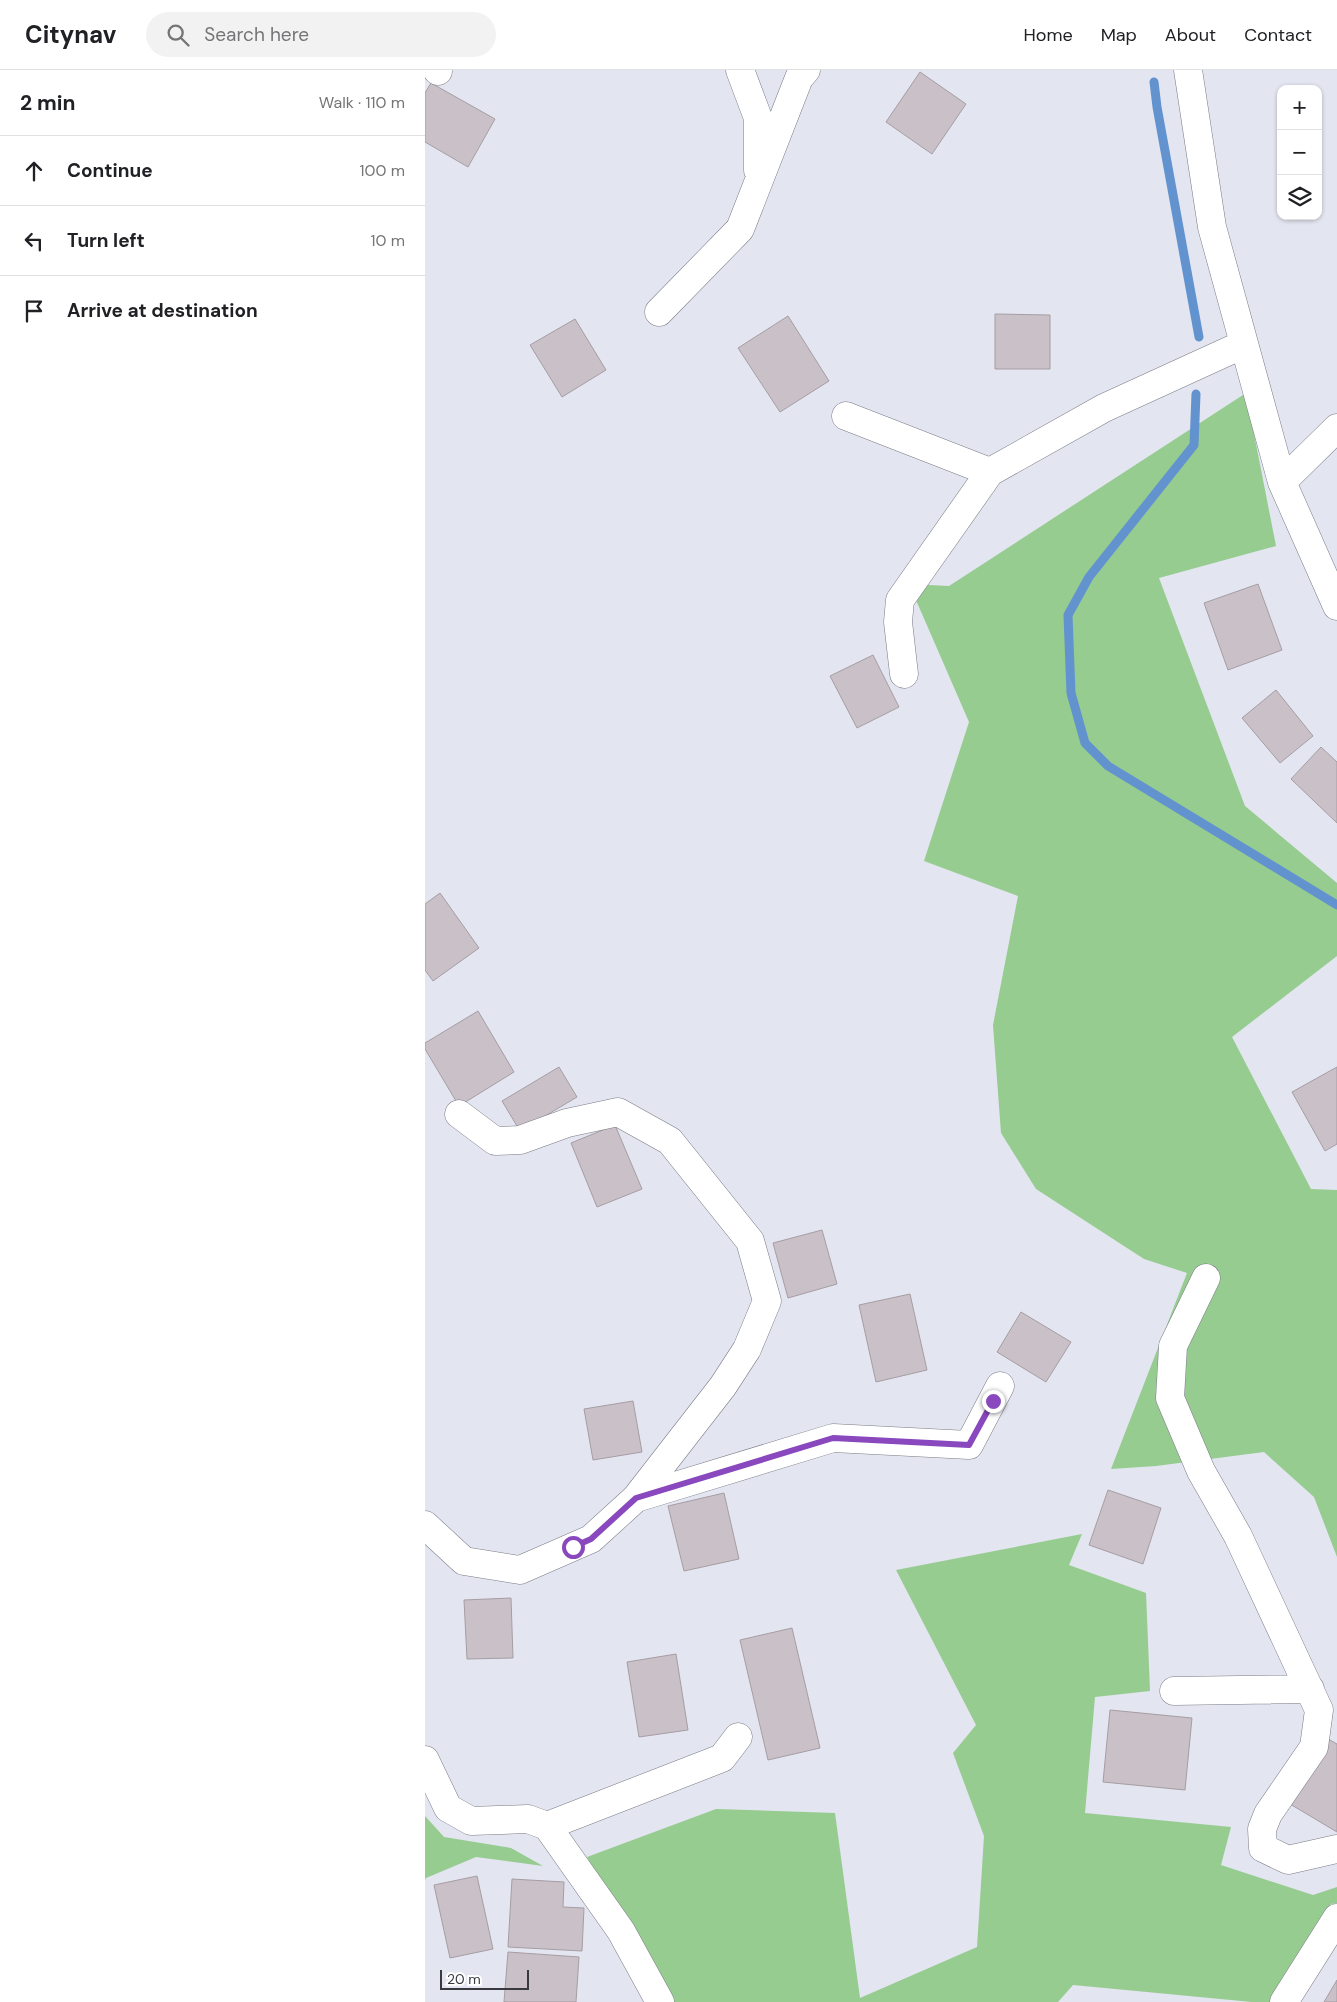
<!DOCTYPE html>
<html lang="en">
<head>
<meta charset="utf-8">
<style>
  body { margin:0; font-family:"DM Sans",sans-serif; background:#f2f2f2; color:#202124 }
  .controls { position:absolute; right:15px; top:15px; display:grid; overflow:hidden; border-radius:10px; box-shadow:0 1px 4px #0004 }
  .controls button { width:45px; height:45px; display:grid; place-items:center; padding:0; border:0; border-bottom:1px solid #e0e0e0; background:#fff; color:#202124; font:25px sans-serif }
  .scale { position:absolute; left:15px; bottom:12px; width:89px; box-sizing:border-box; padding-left:5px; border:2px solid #38393e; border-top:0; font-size:14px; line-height:18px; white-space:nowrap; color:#38393e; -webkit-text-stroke:4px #fff; paint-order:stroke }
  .stop { position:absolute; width:15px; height:15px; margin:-11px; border:4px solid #8948bd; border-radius:50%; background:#fff }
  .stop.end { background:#8948bd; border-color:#fff; box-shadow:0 1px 5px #0008 }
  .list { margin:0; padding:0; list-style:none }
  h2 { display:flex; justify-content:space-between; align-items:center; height:65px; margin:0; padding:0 20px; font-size:21px }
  h2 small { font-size:16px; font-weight:400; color:#757577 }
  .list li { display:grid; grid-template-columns:32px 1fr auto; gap:15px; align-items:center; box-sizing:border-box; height:70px; padding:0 20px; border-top:1px solid #e0e0e0 }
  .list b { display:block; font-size:19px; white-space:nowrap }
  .list em { font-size:16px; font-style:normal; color:#757577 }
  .icon { flex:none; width:28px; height:28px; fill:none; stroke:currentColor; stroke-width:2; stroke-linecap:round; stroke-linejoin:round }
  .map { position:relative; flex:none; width:912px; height:1932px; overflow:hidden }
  header { display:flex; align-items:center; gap:30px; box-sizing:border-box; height:70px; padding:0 25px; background:#fff; border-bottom:1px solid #e0e0e0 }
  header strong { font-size:24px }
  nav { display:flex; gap:28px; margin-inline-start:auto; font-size:18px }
  .search { width:350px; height:45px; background:#f2f2f2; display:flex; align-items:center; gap:12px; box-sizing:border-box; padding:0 18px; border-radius:28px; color:#757577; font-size:19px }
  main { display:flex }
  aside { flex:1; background:#fff }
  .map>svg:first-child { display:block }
  .green { fill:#96cc8f }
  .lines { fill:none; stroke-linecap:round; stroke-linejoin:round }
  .stream { stroke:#6293cf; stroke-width:9 }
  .building { fill:#cac0c8; stroke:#a69da4 }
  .minor-casing { stroke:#7a7c86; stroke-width:29 }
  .minor { stroke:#fff; stroke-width:28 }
  .route { stroke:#8948bd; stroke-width:6 }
</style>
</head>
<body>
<header>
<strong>Citynav</strong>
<div class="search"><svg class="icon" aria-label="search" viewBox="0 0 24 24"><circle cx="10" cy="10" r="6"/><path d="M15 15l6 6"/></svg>Search here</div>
<nav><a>Home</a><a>Map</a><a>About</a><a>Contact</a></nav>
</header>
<main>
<aside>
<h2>2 min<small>Walk · 110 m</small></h2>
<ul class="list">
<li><svg class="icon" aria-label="ahead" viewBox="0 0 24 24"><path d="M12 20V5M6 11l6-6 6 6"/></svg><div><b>Continue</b></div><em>100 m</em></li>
<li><svg class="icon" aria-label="left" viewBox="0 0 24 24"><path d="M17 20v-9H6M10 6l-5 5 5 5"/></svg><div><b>Turn left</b></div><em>10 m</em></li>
<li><svg class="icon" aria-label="arrive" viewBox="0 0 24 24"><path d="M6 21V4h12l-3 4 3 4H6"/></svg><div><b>Arrive at destination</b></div></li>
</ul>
</aside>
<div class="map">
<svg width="912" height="1932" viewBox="0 0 912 1932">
  <rect width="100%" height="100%" fill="#e3e5f1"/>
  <path class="green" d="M821 323 851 476 734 508 820 736 912 813V886L807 967 886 1119 912 1120V1487L889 1427 839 1382 731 1396 686 1399 762 1203 719 1189 611 1119 576 1063 568 955 593 826 499 791 544 652 484 514 524 516Z
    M657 1464 644 1495 721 1523 725 1621 670 1627 660 1743 806 1757 796 1795 888 1825 912 1817V1833L906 1834 851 1932H827L648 1915 633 1932H247L162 1787 291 1739 410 1743 435 1928 552 1877 559 1766 528 1683 551 1655 471 1500Z
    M0 1746 19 1767 86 1778 118 1796 51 1787 1 1808 0 1810Z"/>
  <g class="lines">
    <path class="stream" d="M729 12 732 37 774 267
      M771 324 769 375 664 507 643 545 646 623 660 673 683 696 912 835"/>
  </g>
  <path class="building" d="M495 2 541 34 507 84 461 52Z
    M6 13 70 49 43 97 0 72V23Z
    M570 244 625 245V299H570Z
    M363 246 404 311 355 342 313 278Z
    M150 249 181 300 137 327 105 275Z
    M833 514 857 580 803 600 779 533Z
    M448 585 474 637 432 658 405 606Z
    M851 620 888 666 855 693 817 648Z
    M896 677 912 692V753L866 709Z
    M15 823 54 878 8 911 0 900V834Z
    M53 941 89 1002 34 1036 0 979V973Z
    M134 997 152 1027 95 1061 77 1031Z
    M912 997V1074L900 1081 867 1022Z
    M190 1055 217 1119 172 1137 146 1073Z
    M397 1160 412 1214 363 1228 348 1173Z
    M485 1224 502 1300 451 1312 434 1235Z
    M596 1242 646 1272 621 1312 572 1282Z
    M208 1331 217 1382 168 1390 159 1339Z
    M683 1420 736 1438 718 1494 664 1475Z
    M299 1423 314 1489 259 1501 243 1436Z
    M86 1528 88 1588 42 1589 39 1530Z
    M367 1558 395 1678 343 1690 315 1570Z
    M251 1584 263 1660 214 1667 202 1592Z
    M685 1640 767 1648 760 1720 678 1712Z
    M903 1669 912 1674V1762L865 1734Z
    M52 1806 68 1879 25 1888 9 1815Z
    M87 1809 139 1812 138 1837 159 1838 157 1881 83 1877Z
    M83 1882 154 1887 151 1932H79Z
    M912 1910V1932H899Z"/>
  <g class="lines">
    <g class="minor-casing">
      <path id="minor" d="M12 0 13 1
        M315 0 333 48V100
        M763 0 787 157 857 412 912 536
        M234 242 315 159 374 8 381 0
        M421 346 565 402
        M857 412 912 358
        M479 604 473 552 475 530 565 402 679 338 819 274
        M781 1208 748 1276 745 1328 776 1401 813 1466 894 1640 889 1677 843 1744 837 1759 838 1778 863 1790 912 1779
        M211 1428 408 1368 544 1375 575 1316
        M0 1455 39 1491 95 1500 166 1469 211 1428 298 1316 322 1279 342 1231 325 1171 245 1071 193 1042 142 1053 95 1070 70 1071 34 1044
        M749 1621 885 1619
        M0 1690 23 1738 46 1751 103 1749 122 1756 196 1861 235 1932
        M122 1756 297 1688 313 1667
        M859 1932 912 1848"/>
    </g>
    <use href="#minor" class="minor"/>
  </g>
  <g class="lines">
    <path class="route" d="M148 1477 166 1469 211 1428 408 1368 544 1375 568 1331"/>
  </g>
</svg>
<div class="controls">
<button>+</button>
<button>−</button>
<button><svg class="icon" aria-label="layers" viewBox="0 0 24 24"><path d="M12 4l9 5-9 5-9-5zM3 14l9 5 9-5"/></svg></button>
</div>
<div class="scale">20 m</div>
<div class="stop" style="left:148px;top:1477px"></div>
<div class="stop end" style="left:568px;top:1331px"></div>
</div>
</main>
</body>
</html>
